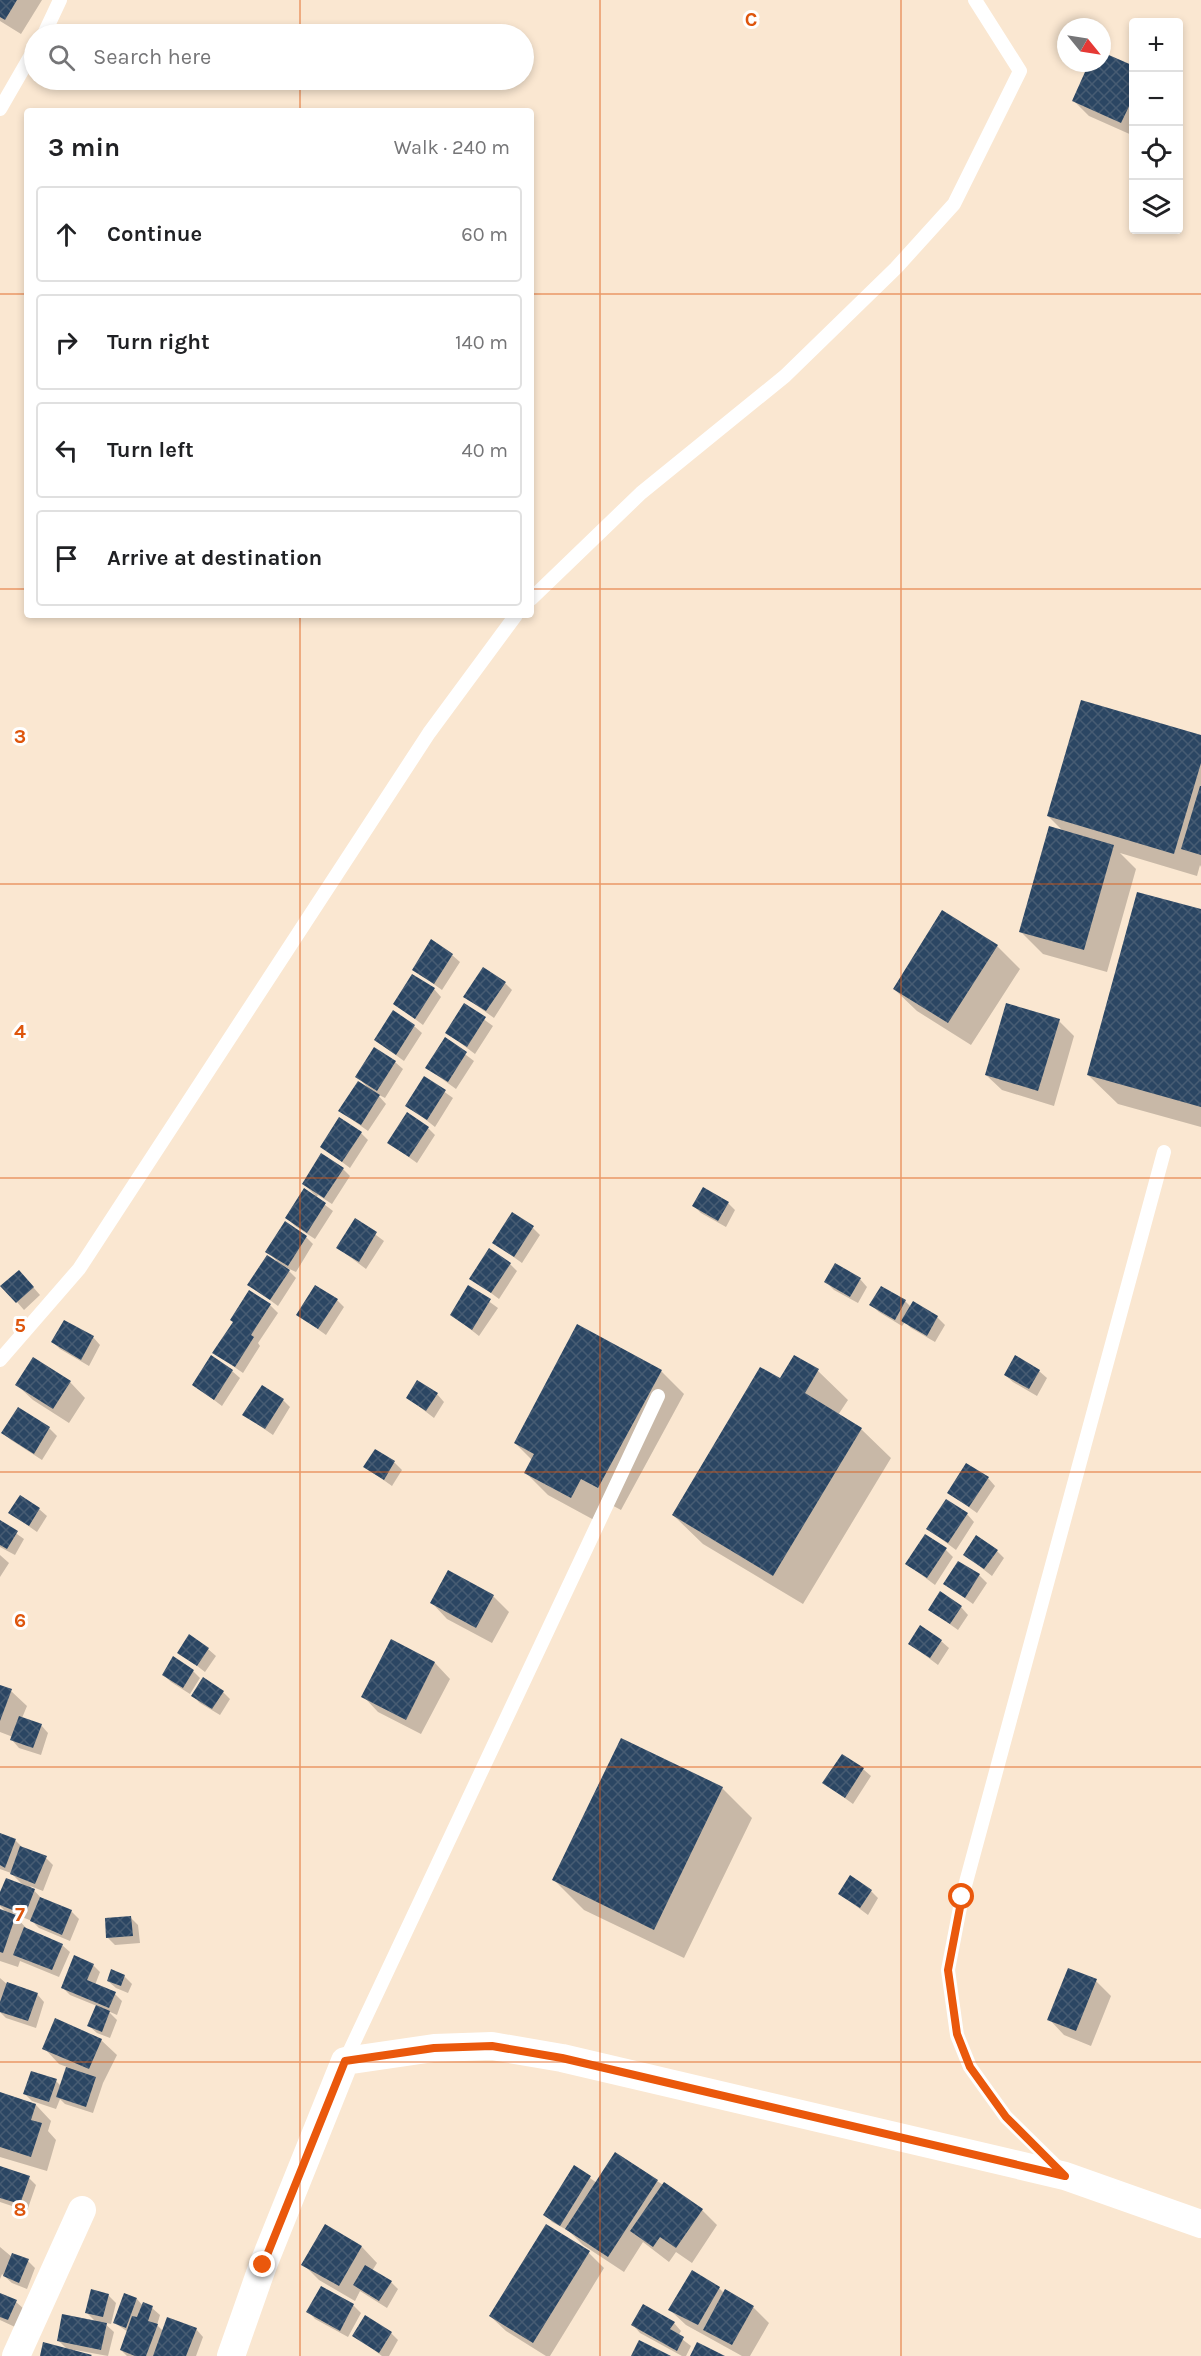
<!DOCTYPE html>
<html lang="en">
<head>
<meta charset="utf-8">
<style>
  body { margin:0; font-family:Karla,sans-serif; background:#f2f2f2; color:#202124 }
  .controls { position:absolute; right:18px; top:18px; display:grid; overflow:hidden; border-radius:6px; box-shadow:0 3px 9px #0003 }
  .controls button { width:54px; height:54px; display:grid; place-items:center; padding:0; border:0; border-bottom:2px solid #e0e0e0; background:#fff; color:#202124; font:30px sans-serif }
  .compass { position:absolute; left:1057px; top:18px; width:54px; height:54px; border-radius:50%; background:#fff; box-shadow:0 3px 9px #0003; rotate:120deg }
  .stop { position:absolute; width:18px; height:18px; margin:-14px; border:4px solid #ea580c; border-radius:50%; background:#fff }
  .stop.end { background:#ea580c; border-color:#fff; box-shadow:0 2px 6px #0008 }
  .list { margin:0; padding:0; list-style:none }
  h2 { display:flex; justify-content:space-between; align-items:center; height:78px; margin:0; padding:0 24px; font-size:26px }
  h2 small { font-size:20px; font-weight:400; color:#757577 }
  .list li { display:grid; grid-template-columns:39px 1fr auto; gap:18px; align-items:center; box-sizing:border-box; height:96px; margin:0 12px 12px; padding:0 12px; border:2px solid #e0e0e0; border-radius:6px }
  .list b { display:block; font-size:22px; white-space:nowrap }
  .list em { font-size:20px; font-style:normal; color:#757577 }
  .icon { flex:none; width:33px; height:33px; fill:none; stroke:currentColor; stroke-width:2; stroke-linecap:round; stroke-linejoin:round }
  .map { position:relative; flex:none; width:1201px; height:2356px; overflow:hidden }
  .search { position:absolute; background:#fff; box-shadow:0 3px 9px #0003; left:24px; top:24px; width:510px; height:66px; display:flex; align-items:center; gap:15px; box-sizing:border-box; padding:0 21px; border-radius:33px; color:#757577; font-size:22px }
  .panel { position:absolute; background:#fff; box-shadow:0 3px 9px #0003; left:24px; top:108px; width:510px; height:510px; border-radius:6px }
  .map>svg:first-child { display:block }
  .shadow { fill:#0003 }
  .building { fill:url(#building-cross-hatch) }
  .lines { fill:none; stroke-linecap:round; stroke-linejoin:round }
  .lane { stroke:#fff; stroke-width:14 }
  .street { stroke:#fff; stroke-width:28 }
  .route { stroke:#ea580c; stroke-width:8 }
  .grid { fill:none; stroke:#de550c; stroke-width:1.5; stroke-opacity:0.55 }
  .grid-label { font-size:20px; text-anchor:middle; font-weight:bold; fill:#de550c; stroke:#fff; stroke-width:6; stroke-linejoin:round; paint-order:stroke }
</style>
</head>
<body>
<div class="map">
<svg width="1201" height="2356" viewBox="0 0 1201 2356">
  <defs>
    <pattern id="building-cross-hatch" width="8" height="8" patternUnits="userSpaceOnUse" patternTransform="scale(1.5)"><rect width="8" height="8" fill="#2b4663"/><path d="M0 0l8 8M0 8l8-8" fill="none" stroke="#475c73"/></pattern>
  </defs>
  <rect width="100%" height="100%" fill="#fae7d1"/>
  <path class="shadow" d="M0 0H42L21 34 0 21Z
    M1102 54 1134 68V136L1089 116 1074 101 1091 63H1102Z
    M1201 737V867L1200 865 1197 876 1120 853 1136 869 1107 972 1043 954 1020 931 1064 832 1048 816Z
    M1201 911V1127L1118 1104 1088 1075Z
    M997 946 1020 969 971 1045 917 1011 894 989Z
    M452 955 460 962 442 990 414 970Z
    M505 983 512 990 494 1018 465 997Z
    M434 989 441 997 423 1025 395 1004Z
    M464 1005 493 1026 475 1054 447 1033Z
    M1059 1021 1074 1036 1054 1106 1002 1090 986 1075Z
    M414 1026 422 1033 404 1061 375 1040Z
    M445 1039 474 1061 456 1089 427 1068Z
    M395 1062 403 1069 385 1098 377 1094 386 1104 368 1131 340 1111 368 1088 357 1076Z
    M425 1078 453 1098 435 1127 407 1105Z
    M428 1128 435 1135 417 1163 389 1143Z
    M361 1133 368 1140 350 1168 322 1147Z
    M343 1169 350 1176 332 1204 318 1195 316 1198 333 1211 315 1239 295 1226 287 1218 315 1195 304 1184Z
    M728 1203 735 1210 726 1227 701 1213 694 1206Z
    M356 1220 384 1241 366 1269 338 1248Z
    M533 1228 540 1235 522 1263 494 1243Z
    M306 1237 313 1244 296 1272 285 1267 296 1278 278 1306 249 1285 277 1261 267 1251Z
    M510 1264 517 1271 499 1299 471 1278Z
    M26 1279 40 1295 24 1310 17 1302Z
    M860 1279 867 1287 858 1303 834 1290 826 1282Z
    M469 1287 498 1308 479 1336 452 1315Z
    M337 1300 344 1307 326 1335 298 1315Z
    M905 1301 911 1307 937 1317 945 1325 935 1342 911 1328 905 1322 902 1326 879 1312 871 1305Z
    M270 1305 278 1313 258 1343 260 1346 243 1373 214 1353 234 1322Z
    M93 1337 100 1345 89 1366 60 1349 53 1342Z
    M795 1357 818 1371 848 1400 838 1415 861 1429 891 1458 803 1604 703 1544 673 1515 781 1380Z
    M232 1371 240 1378 222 1406 194 1385Z
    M661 1371 684 1394 621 1510 604 1501 594 1520 548 1495 525 1472 532 1460 515 1443Z
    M1039 1371 1047 1378 1037 1396 1013 1382 1005 1375Z
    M70 1382 85 1398 69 1423 33 1400 17 1385Z
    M437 1394 444 1402 434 1418 408 1398Z
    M283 1400 290 1407 273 1435 244 1415Z
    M19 1409 49 1428 57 1436 42 1460 11 1440 3 1433Z
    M375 1451 395 1463 402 1470 392 1486 365 1467Z
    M988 1478 995 1486 977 1513 949 1493Z
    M39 1509 47 1516 37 1532 10 1513Z
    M967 1514 974 1522 956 1550 928 1529Z
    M0 1522 24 1539 15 1555 0 1547Z
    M946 1550 953 1557 935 1585 907 1564Z
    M997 1551 1004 1558 992 1576 965 1555Z
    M0 1555 9 1563 0 1577Z
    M959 1563 979 1575 987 1583 973 1604 945 1584Z
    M493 1596 509 1612 492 1643 447 1619 432 1603Z
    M961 1607 968 1615 958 1630 930 1610Z
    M392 1641 435 1663 450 1679 421 1734 378 1712 363 1696Z
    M941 1641 949 1648 938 1665 910 1644Z
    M208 1649 216 1656 205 1672 179 1652Z
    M193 1671 200 1678 190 1694 171 1682 164 1675Z
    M0 1686 11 1691 27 1706 22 1718 41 1725 48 1733 41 1755 19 1748 12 1740 13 1737 0 1732Z
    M223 1692 230 1699 220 1715 200 1703 193 1696Z
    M622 1740 722 1788 752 1818 684 1958 584 1910 554 1880Z
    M863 1769 871 1776 853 1804 824 1783Z
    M0 1835 16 1841 23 1848 46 1858 53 1865 43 1891 30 1886 42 1899 71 1911 79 1919 70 1941 39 1928 32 1921 12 1913 30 1932 62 1945 70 1952 59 1977 20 1961 18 1967 0 1961V1911L8 1914 0 1906V1896L24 1886 11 1873 0 1869Z
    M871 1891 878 1898 868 1915 840 1894Z
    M131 1918 138 1925 140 1943 115 1945 108 1938Z
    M93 1965 100 1972 95 1985 115 1994 122 2001 117 2015 108 2011 117 2020 110 2038 97 2033 89 2026 97 2006 70 1995 62 1987Z
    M124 1976 132 1984 128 1993 116 1988 108 1981Z
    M0 1978 8 1985 37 1994 44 2002 36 2028 6 2018 0 2012Z
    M1096 1981 1111 1996 1091 2046 1064 2035 1049 2019Z
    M101 2040 117 2055 103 2083 93 2113 65 2104 60 2099 56 2109 32 2101 25 2094 56 2081 61 2086 67 2067 59 2064 44 2048Z
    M0 2094 36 2105 51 2121 48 2131 56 2140 47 2171 0 2157Z
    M574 2167 597 2183 657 2181 702 2210 717 2225 692 2263 676 2252 669 2262 643 2242 624 2272 583 2245 569 2231 552 2222 545 2214Z
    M0 2168 29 2178 36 2185 27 2211 0 2202Z
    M325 2226 362 2247 377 2263 372 2271 391 2282 398 2289 387 2308 360 2291 355 2301 319 2280 303 2264Z
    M0 2247 12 2257 28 2261 35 2268 27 2289 12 2283 2 2274 0 2279Z
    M589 2253 604 2268 550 2356H546L506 2331 490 2316Z
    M322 2288 354 2306 361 2313 348 2337 315 2319 308 2311Z
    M719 2288 725 2294 726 2291 753 2307 769 2323 750 2356H742L686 2325 670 2310Z
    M0 2294 16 2302 24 2309 15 2327 0 2320Z
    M108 2295 116 2303 111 2324 103 2322 114 2332 108 2356 75 2350V2352L88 2356H41L69 2351 58 2340 97 2323 86 2312Z
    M137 2299 143 2306 152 2308 160 2315 157 2325 163 2331 196 2329 203 2337 196 2356H127L121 2350 128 2332 115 2323Z
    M674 2323 681 2331 678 2336 691 2346 686 2356H682L640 2333 633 2325Z
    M391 2333 398 2340 389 2356H382L354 2335Z"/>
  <path class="building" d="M0 0H17L5 20 0 17Z
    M1102 52 1134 66V96L1121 123 1072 101 1089 63H1102Z
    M1081 700 1201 735V763L1174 854 1047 816Z
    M1200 786H1201V855L1181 849Z
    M1049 826 1114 845 1084 950 1019 932Z
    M1137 892 1201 909V1107L1087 1075Z
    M942 910 998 945 948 1023 893 989Z
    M431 939 453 954 434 984 412 970Z
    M483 967 506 982 486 1011 463 997Z
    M412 974 435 988 415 1019 393 1004Z
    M464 1003 486 1017 467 1047 445 1033Z
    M1006 1003 1060 1019 1038 1091 985 1075Z
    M393 1010 415 1025 396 1055 374 1040Z
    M445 1037 467 1052 448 1082 425 1068Z
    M374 1047 396 1061 377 1091 355 1077Z
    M424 1076 446 1090 427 1120 405 1106Z
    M358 1081 380 1095 361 1125 338 1111Z
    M407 1112 429 1127 409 1157 387 1143Z
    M339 1117 362 1132 342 1162 320 1147Z
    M321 1153 344 1168 324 1198 302 1184Z
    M703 1187 729 1202 718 1221 692 1206Z
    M304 1188 326 1203 307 1233 285 1218Z
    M512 1212 534 1226 514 1257 492 1243Z
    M355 1218 377 1232 359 1262 336 1248Z
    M285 1221 307 1236 288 1266 265 1252Z
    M489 1248 511 1263 491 1293 469 1279Z
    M267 1255 290 1270 270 1300 247 1285Z
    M835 1263 861 1278 850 1297 824 1282Z
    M19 1270 34 1287 16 1303 0 1286Z
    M315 1285 338 1299 318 1329 296 1315Z
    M468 1285 491 1299 472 1330 450 1315Z
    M881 1286 906 1300 895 1320 869 1305Z
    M249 1290 271 1304 251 1335 254 1337 235 1367 212 1353 233 1322 230 1320Z
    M913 1301 938 1316 927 1336 901 1321Z
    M64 1320 94 1336 81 1360 51 1342Z
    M577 1324 662 1370 598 1488 581 1479 571 1498 524 1473 534 1454 514 1443Z
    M211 1355 233 1370 214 1400 192 1385Z
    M794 1355 819 1369 805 1393 862 1428 773 1576 672 1515 760 1367 780 1378Z
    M1015 1355 1040 1370 1029 1389 1004 1375Z
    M33 1357 71 1381 53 1409 15 1385Z
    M417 1380 438 1393 426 1411 406 1398Z
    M262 1385 284 1399 265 1429 242 1415Z
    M18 1407 50 1427 34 1454 1 1433Z
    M375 1449 395 1461 384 1480 363 1467Z
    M966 1463 989 1477 969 1507 947 1493Z
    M20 1495 40 1508 29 1526 8 1513Z
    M946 1499 968 1513 948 1543 926 1529Z
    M0 1520 18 1531 7 1549 0 1545Z
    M925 1534 947 1548 927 1578 905 1564Z
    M976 1535 998 1550 984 1569 963 1555Z
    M958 1561 980 1574 965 1598 943 1584Z
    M448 1570 494 1595 476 1628 430 1603Z
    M940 1591 962 1606 950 1624 928 1610Z
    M920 1625 942 1640 930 1658 908 1644Z
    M189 1634 209 1648 197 1666 177 1653Z
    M391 1639 435 1662 406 1720 361 1697Z
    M173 1656 194 1670 183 1688 162 1675Z
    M203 1677 224 1691 212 1709 191 1696Z
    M0 1685 12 1689 0 1721Z
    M19 1716 42 1724 33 1748 10 1740Z
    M621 1738 723 1787 654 1930 552 1880Z
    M842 1754 864 1768 845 1798 822 1783Z
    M0 1833 16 1839 5 1868 0 1865Z
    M20 1846 47 1856 35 1884 10 1874Z
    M850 1875 872 1890 860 1908 838 1894Z
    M6 1878 35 1889 25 1915 0 1905V1892Z
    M40 1897 72 1910 62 1935 30 1921Z
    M0 1909 16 1915 3 1953 0 1952Z
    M131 1916 133 1936 106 1938 105 1918Z
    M24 1927 63 1944 52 1970 13 1955Z
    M74 1955 94 1964 87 1980 116 1992 109 2008 61 1988Z
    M1068 1968 1097 1979 1076 2031 1047 2020Z
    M111 1969 125 1975 121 1986 107 1981Z
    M7 1982 38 1993 28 2021 0 2012V2002Z
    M96 2005 110 2011 102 2032 87 2026Z
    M55 2018 102 2039 89 2069 42 2049Z
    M66 2067 96 2077 86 2107 56 2097Z
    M31 2071 57 2079 49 2102 23 2094Z
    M0 2092 36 2104 31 2120 42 2123 31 2157 0 2147Z
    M615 2152 658 2180 608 2257 565 2229Z
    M574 2165 591 2176 560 2226 543 2215Z
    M0 2166 30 2176 20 2204 0 2198Z
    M664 2182 703 2209 676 2248 660 2237 653 2247 630 2231Z
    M325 2224 362 2246 339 2286 301 2265Z
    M546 2224 590 2251 533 2343 489 2316Z
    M12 2253 29 2259 19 2283 3 2276Z
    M365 2265 392 2281 379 2301 353 2285Z
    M692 2270 720 2287 698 2325 668 2310Z
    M321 2286 354 2304 340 2331 306 2312Z
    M91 2289 109 2294 103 2317 85 2313Z
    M725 2289 754 2306 732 2345 703 2330Z
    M0 2293 17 2300 8 2320 0 2317Z
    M124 2293 137 2298 126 2328 113 2323Z
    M143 2302 153 2306 148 2321 158 2324 146 2356H135L120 2350 132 2316 137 2317Z
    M643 2304 675 2322 670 2329 684 2337 677 2351 631 2325Z
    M62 2314 107 2323 101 2350 57 2341Z
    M365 2315 392 2332 379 2353 352 2336Z
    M167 2317 197 2328 186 2356H153Z
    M639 2340 671 2356H631Z
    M43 2342 92 2355 91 2356H40Z
    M697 2342 725 2356H690Z"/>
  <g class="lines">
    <path class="lane" d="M44 34 60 0
      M0 109 34 50
      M531 599 641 493 785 376 896 268 954 204 1020 71 975 0
      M0 1360 79 1269 429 733 516 615
      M345 2061 658 1396
      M1060 2170 1006 2117 970 2067 957 2035 948 1970 962 1897 1164 1152"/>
    <path class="street" d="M16 2356 82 2210
      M231 2356 263 2265 345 2061 434 2048 492 2046 562 2058 1065 2176 1201 2224"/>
  </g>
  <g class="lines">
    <path class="route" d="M263 2265 345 2061 434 2048 492 2046 562 2058 1065 2176 1006 2117 970 2067 957 2034 948 1970 962 1897"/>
  </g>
  <path class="grid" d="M300 0V34M600 0V2356M901 0V2356M300 80V111M0 294H27M531 294H1201M0 589H27M531 589H1201M300 615V2356M0 884H1201M0 1178H1201M0 1472H1201M0 1767H1201M0 2062H1201"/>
  <g class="grid-label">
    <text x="751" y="26">C</text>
    <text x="20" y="743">3</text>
    <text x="20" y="1038">4</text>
    <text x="20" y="1332">5</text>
    <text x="20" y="1627">6</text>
    <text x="20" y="1921">7</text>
    <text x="20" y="2216">8</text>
  </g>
</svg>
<div class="controls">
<button>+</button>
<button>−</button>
<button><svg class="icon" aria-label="locate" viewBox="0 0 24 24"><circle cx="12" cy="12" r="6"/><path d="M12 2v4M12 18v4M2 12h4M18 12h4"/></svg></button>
<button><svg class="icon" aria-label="layers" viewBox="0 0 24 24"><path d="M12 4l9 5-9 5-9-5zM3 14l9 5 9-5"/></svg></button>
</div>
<svg class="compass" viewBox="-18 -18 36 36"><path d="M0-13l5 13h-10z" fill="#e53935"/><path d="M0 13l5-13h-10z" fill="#757577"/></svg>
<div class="stop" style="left:962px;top:1897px"></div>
<div class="stop end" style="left:263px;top:2265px"></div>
<div class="search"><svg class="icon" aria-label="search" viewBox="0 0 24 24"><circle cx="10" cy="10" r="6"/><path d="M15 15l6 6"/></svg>Search here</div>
<section class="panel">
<h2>3 min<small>Walk · 240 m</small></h2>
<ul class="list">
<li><svg class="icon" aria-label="ahead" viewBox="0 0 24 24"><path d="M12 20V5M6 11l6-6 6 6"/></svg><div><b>Continue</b></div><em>60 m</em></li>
<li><svg class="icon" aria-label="right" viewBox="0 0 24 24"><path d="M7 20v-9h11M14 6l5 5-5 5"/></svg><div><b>Turn right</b></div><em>140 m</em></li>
<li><svg class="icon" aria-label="left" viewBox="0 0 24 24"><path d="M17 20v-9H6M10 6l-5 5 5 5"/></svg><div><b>Turn left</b></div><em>40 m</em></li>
<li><svg class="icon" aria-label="arrive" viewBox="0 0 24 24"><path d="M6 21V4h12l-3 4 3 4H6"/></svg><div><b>Arrive at destination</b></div></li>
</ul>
</section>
</div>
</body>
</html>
